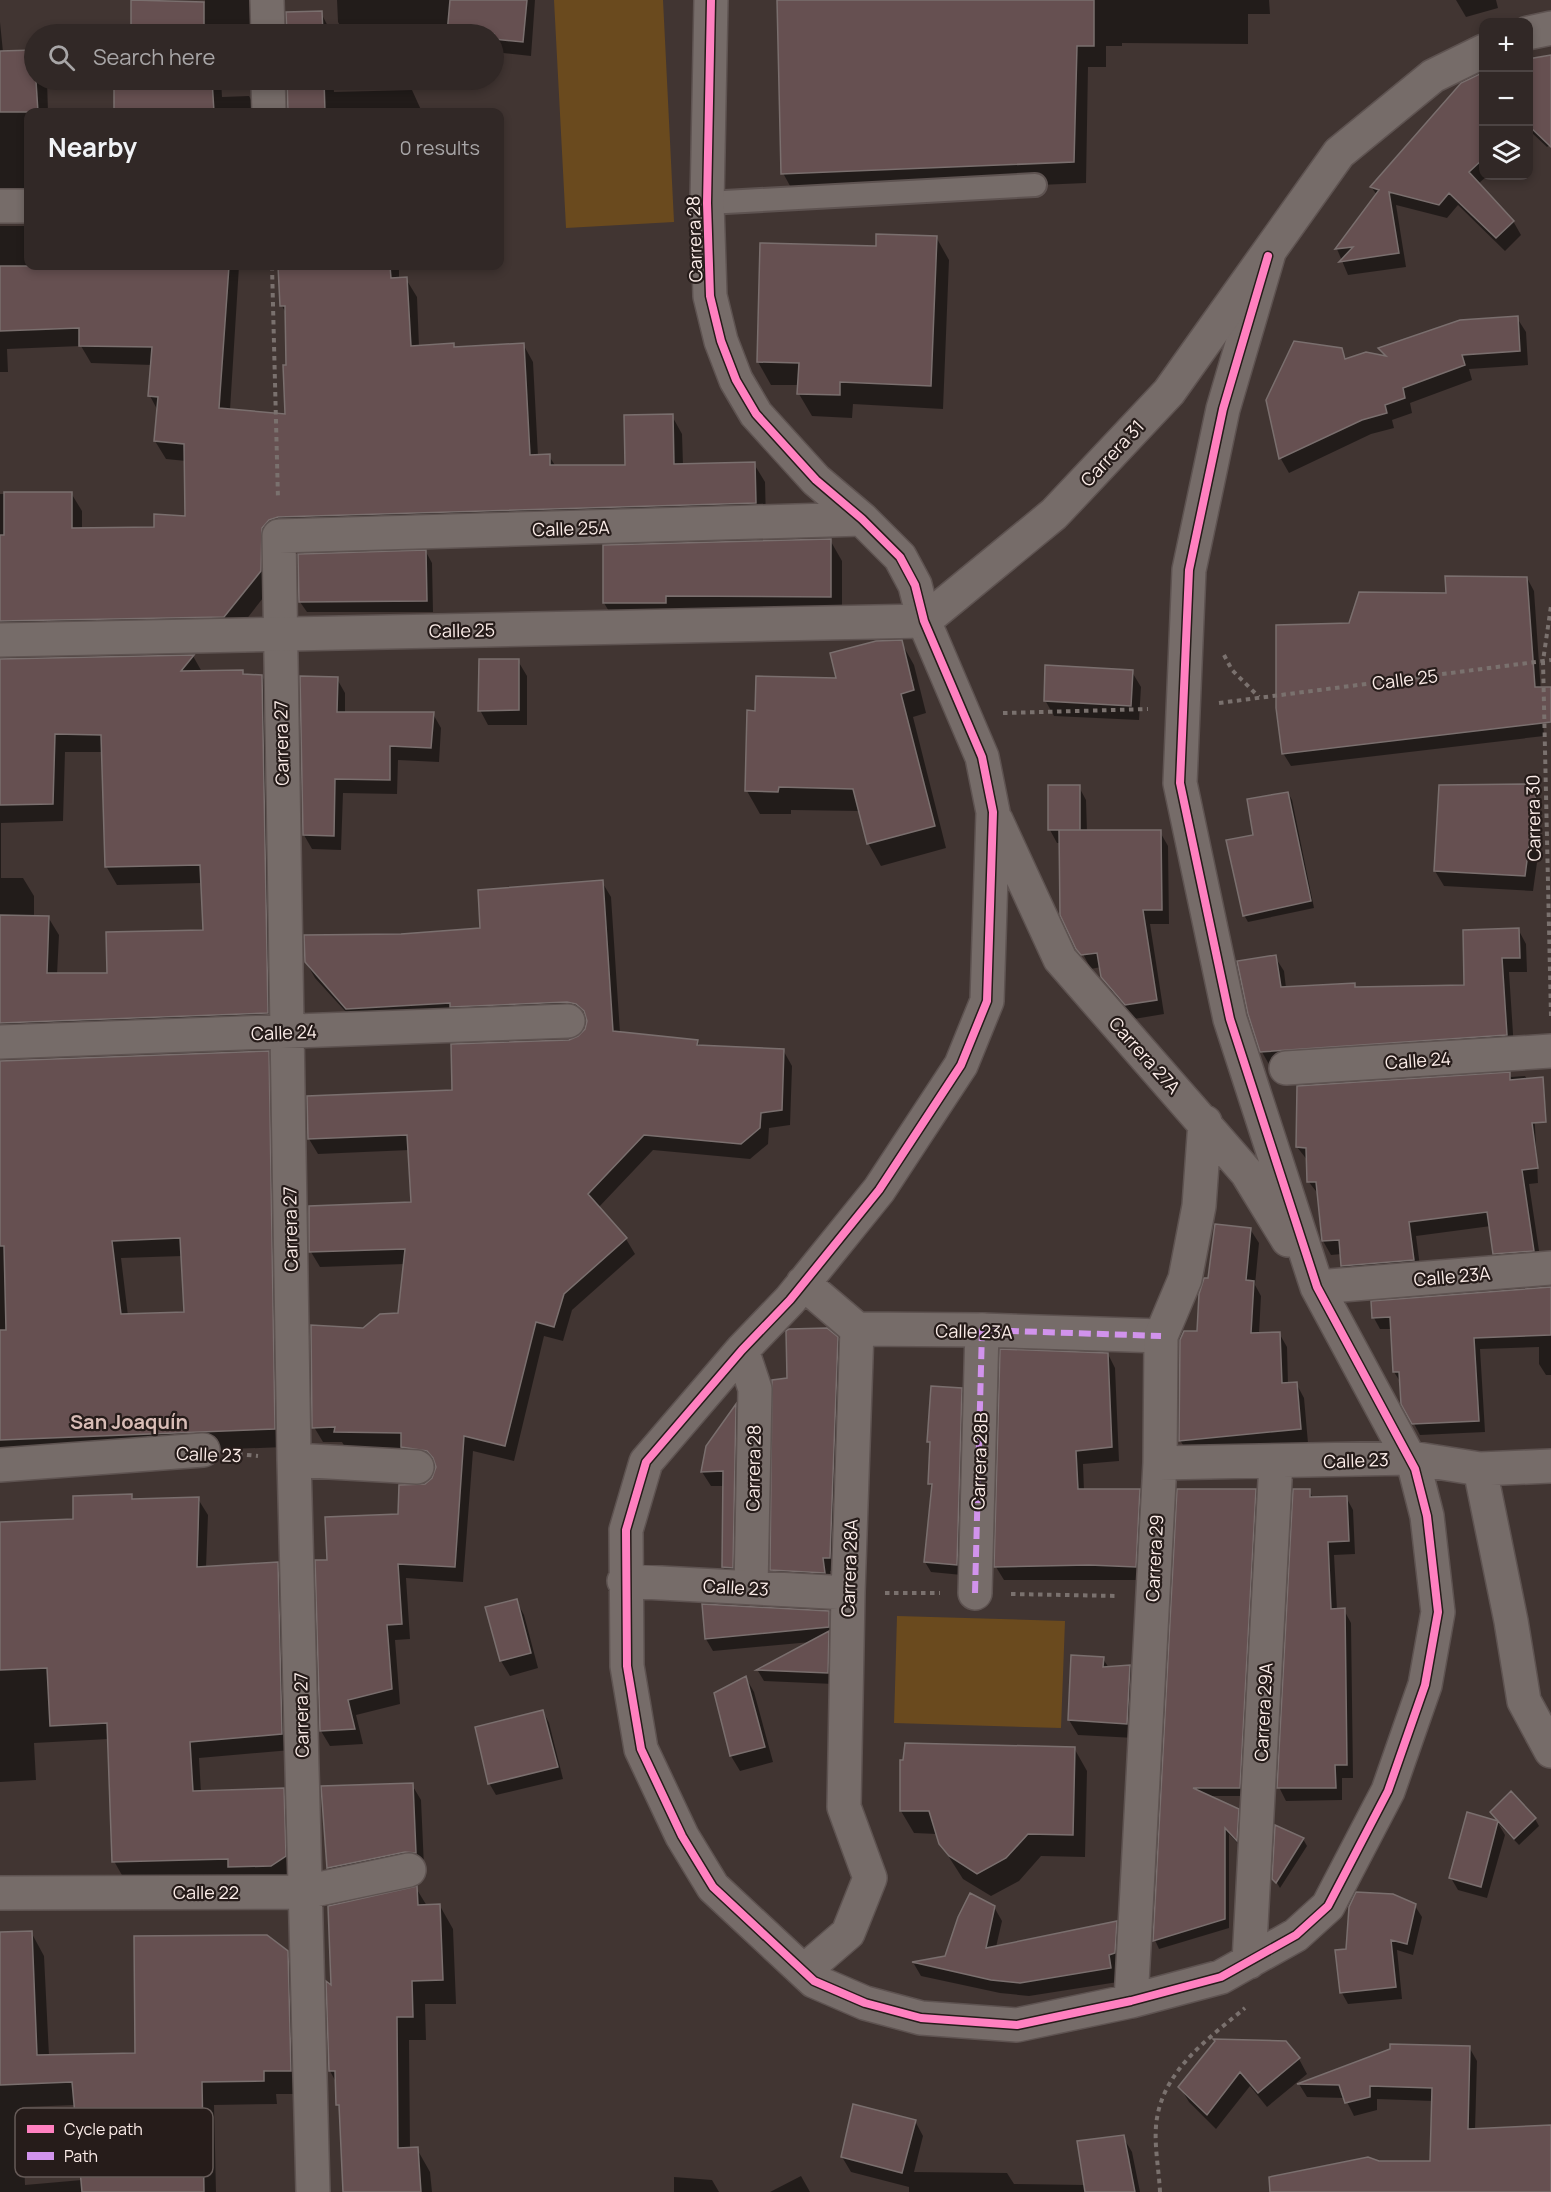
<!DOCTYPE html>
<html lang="en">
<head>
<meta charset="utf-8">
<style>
  body { margin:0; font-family:Manrope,sans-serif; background:#39302e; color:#f1f3f6 }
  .controls { position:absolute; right:18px; top:18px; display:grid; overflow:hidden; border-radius:12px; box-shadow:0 3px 9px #0003 }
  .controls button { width:54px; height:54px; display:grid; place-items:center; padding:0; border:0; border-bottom:2px solid #4c4443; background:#312826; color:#f1f3f6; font:30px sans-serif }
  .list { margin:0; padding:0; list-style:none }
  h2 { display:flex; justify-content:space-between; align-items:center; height:78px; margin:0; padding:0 24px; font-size:26px }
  h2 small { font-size:20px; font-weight:400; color:#a8a6a7 }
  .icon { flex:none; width:33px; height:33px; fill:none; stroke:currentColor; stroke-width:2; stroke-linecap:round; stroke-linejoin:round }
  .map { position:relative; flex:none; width:1551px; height:2192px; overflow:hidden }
  .search { position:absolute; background:#312826; box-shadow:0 3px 9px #0003; left:24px; top:24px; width:480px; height:66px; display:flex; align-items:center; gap:15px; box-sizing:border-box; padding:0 21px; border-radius:33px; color:#a8a6a7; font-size:22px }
  .panel { position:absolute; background:#312826; box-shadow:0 3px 9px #0003; left:24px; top:108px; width:480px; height:162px; border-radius:12px }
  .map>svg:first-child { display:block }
  .green { fill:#6a4a1e }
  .shadow { fill:#0007; fill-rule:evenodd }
  .building { fill:#665051; stroke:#7a6f6e; stroke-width:1.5; fill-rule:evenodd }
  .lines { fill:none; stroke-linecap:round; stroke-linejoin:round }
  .service-casing { stroke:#5e5351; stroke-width:26 }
  .pedestrian-casing { stroke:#5e5351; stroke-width:36 }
  .minor-casing { stroke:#5e5351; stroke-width:36 }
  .secondary-casing { stroke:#5e5351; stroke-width:36 }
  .path { stroke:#7a716e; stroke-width:4; stroke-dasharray:4.5 4.5; stroke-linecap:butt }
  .service { stroke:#766c69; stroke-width:22 }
  .pedestrian { stroke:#766c69; stroke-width:33 }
  .minor { stroke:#766c69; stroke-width:33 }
  .secondary { stroke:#766c69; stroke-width:33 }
  .quiet { stroke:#d193ec; stroke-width:6; stroke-dasharray:12 6; stroke-linecap:butt }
  .cycleway-casing { stroke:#261c1a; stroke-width:11 }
  .cycleway { stroke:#ff80c0; stroke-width:8 }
  .labels { text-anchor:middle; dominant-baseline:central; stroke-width:4.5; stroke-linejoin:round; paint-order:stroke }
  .street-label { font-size:18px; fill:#fcede9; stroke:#261c1a }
  .neighbourhood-label { font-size:20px; font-weight:bold; fill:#d9bdb7; stroke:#261c1a }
  .key { fill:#261c1a; stroke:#665b58; stroke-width:1.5 }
  .key-label { font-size:16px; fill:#fcede9 }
</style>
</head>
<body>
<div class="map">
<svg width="1551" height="2192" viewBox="0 0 1551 2192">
  <rect width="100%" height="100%" fill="#413532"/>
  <path class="green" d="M554 0H663L674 222 566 228Z
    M897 1616 1065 1621 1061 1728 894 1723Z"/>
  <path class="shadow" d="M205 0H268L258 30 219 29V34H132V1L205 3Z
    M337 0H535L531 56 494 52V34H345L338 22Z
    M779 0H1269L1270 14H1248V44L1122 43V46H1106V67H1088L1086 183 795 195 783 173Z
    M1456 0H1496L1498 8 1466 17Z
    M321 13 332 34H288V14Z
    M0 22 3 52H34V80H47L48 112H28V206L0 209Z
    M1528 61 1551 63V144L1547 147 1530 131 1528 133Z
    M1484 73V176H1487L1478 184 1513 221 1521 235 1505 251 1458 205 1447 218 1396 205 1406 267 1348 275 1337 249 1377 195 1372 188Z
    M132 80H221L222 97 249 96 258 112H122L121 84H132Z
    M287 80H333L334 92 412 90 422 112H289Z
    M0 226H28V266H239L230 410 287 416V315L282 306 280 266H399V279H406L417 297 419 347 453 345 455 348 523 344 533 362 538 456H549L556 467 627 466 672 416 682 434 683 465 754 464 765 482 766 521 289 535 270 589 235 634 0 642V494L71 493 82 511V529H155L187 517 186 461 166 459 155 441 158 411 150 396 152 365 91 363 81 346 7 349 8 372H0Z
    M936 237 949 260 943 409 853 404 852 418 812 416 799 394V385H771L758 362 877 248Z
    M1517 318 1526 332 1528 365 1469 369 1472 380 1410 403 1412 413 1392 420 1394 428 1371 434 1289 473 1281 459 1268 401 1341 350 1347 360 1385 357 1380 349Z
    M830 540 842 561V617L616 623 604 603Z
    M426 552 432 563 433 612H307L300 602Z
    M1527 578 1534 591 1544 736 1291 766 1283 753 1351 625 1447 594Z
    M901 642 914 665 926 713 913 717 946 848 881 866 868 843 860 811 791 810V814H760L747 791 838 679Z
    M193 656 202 672H242L244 676H262L272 694 278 1031 0 1044V660ZM65 752H103L106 866 117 885 202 883 204 932 109 975H57L59 935 48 917H34V896L23 878H1V823L63 821Z
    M518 661 527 676V725H488L480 710Z
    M1132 672 1141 687 1139 720 1054 716 1045 700Z
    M337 679 345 693V713L433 714 441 728 439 762 398 760 397 794 343 793 341 850 312 849 304 835Z
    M1079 787 1086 800 1087 832H1160L1168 846 1169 924H1150L1164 1014 1134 1019 1111 991 1102 976 1101 967 1091 969 1083 954 1061 843H1057L1050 830Z
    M1440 787 1530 833 1539 848 1533 891 1444 886 1435 871Z
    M1288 793 1292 800 1314 908 1248 922 1244 915Z
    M602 882 611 897 620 1033 697 1041 700 1047 783 1050 792 1066 790 1125 769 1128 768 1144 750 1159 653 1150 598 1208 626 1239 635 1254 572 1310 563 1341 544 1336 514 1461 473 1451 463 1582 406 1578 410 1639 395 1640 400 1704 356 1715 363 1744 330 1746 321 1731 317 1562 329 1561 399 1515 434 1479 437 1466 411 1462 403 1448 345 1447 342 1442H323L314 1427 363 1329 400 1315 405 1264 320 1267 311 1252 310 1207 413 1204 410 1150 318 1154 309 1139 453 1092 578 1038 586 1031 588 1020 577 1017 356 1023 315 978 306 962 401 935 482 929Z
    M1518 929 1526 944 1527 972H1509L1514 1049 1270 1066 1262 1052 1275 957 1284 971 1286 988 1354 984 1356 988 1466 986Z
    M268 1052 278 1070 284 1447 0 1458V1062ZM183 1256 185 1313 128 1316 121 1258Z
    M1509 1074 1511 1077 1525 1076 1533 1090 1538 1183 1529 1184 1541 1264 1503 1267 1495 1253 1491 1226 1416 1236 1421 1274 1350 1279 1342 1266V1254L1331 1255 1323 1241 1319 1195 1308 1181V1161L1297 1147Z
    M1250 1229 1259 1243 1255 1285 1261 1296 1259 1334 1279 1333 1287 1347 1288 1384 1296 1383 1304 1398 1308 1443 1189 1455 1180 1440 1210 1279Z
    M1551 1288V1375H1546L1539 1364V1347L1480 1349 1485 1432 1420 1435 1403 1403 1401 1383 1394 1372 1392 1329H1380L1374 1318Z
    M837 1338 845 1353 838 1571H830L832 1586 780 1584 772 1570 789 1379Z
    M1002 1351 1108 1354 1115 1368 1119 1461 1083 1464 1084 1491H1139L1147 1504 1143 1580H1004L996 1567Z
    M961 1390 967 1400 962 1575 931 1572 925 1562 933 1489 929 1483 931 1446 929 1441Z
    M736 1407 744 1421 741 1583 732 1582 723 1567 725 1486H711L702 1472Z
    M1255 1491 1260 1499 1244 1796H1207L1237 1810 1243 1819 1241 1847 1229 1834V1928L1159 1949 1155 1940Z
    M1309 1491 1314 1499 1346 1497 1353 1510 1355 1554 1334 1555 1337 1610H1344L1351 1623 1353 1778H1342V1800L1286 1801 1279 1787Z
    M131 1495 135 1501 198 1499 208 1515 206 1568 277 1564 286 1580 291 1750 199 1758 201 1793 283 1789 292 1806 294 1873 281 1882 239 1883 235 1875 123 1877 114 1861 109 1739 34 1743 36 1780 0 1782V1523L74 1521Z
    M516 1600 524 1615 538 1668 510 1676 501 1661Z
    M828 1612 835 1625 834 1684 764 1681 758 1671 811 1642 713 1651 706 1639Z
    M1103 1659 1109 1668 1130 1666 1138 1681 1135 1738 1078 1735 1069 1720Z
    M746 1678 754 1692 773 1762 740 1771 731 1756Z
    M543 1711 549 1723 563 1779 496 1795 489 1783Z
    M1074 1748 1087 1771 1085 1857 1041 1856 1019 1881 991 1896 963 1879 940 1843 937 1834 914 1833 901 1811 905 1762Z
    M412 1785 421 1800 424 1867 337 1883 329 1868 323 1788Z
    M1492 1812 1535 1819 1539 1826 1519 1845 1498 1823 1505 1835 1487 1898 1458 1890 1451 1878 1468 1814 1498 1822Z
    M1277 1827 1303 1839 1307 1846 1280 1888 1274 1878Z
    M416 1888 427 1906H440L453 1929 456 2004H425L426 2040H409L410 2149H417L430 2172 432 2192H344L341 2111 337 2104 336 2082 330 2071 333 1988Z
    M1415 1906 1422 1917 1413 1955 1397 1950 1402 1999 1348 2004 1342 1993Z
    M994 1907 1002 1921 996 1947 1116 1923 1124 1937 1118 1982 1029 1996 1000 1993 921 1976 914 1964 946 1957Z
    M31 1932 44 1956 49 2056 137 2054 287 1952 301 1976 304 2094H276L277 2104 214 2105 216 2192H0V1934ZM76 2105 82 2180 25 2185 22 2107Z
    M1216 2041 1299 2059 1307 2074 1267 2107 1250 2086 1216 2129 1189 2102 1180 2087Z
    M1469 2047 1477 2061 1475 2130 1551 2127V2192H1280L1378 2162H1432L1433 2101 1377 2099V2110L1354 2116 1345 2098 1307 2097 1299 2084 1391 2050Z
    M915 2121 923 2136 914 2172 1007 2173 1014 2184 1085 2185 1123 2137 1132 2152 1140 2192H909V2187L851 2172 842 2157Z
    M801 2176 810 2192H770Z
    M674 2177 712 2180 719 2192H674Z"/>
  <path class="building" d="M131 0 204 2V34H131Z
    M450 0H527L523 42 494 39V34H447Z
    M777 0H1094V46H1077L1074 162 781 174Z
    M322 11 323 34H287L286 12Z
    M34 50 38 112H0V51Z
    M1551 55V147L1528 125V59Z
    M1484 72V158L1469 172 1514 221 1496 238 1449 193 1439 205 1389 192 1399 253 1339 262 1353 247 1335 249 1379 190 1370 187 1461 83Z
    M131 80H212L214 112H114V82H131Z
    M287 80H324L325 112H288Z
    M876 234 937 236 931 386 840 382V395L797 394 799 363 757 362 760 243 876 246Z
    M0 266H229L219 408 285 414 283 365H286L285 306H280L278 266H390L391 278 407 277 411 346 454 343V347L524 343 530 455 550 454V465H625L624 415 673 414 674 464 755 462 756 503 278 517 269 520 262 528 261 571 224 617 0 621V535H4V492H72V528L154 527V514L185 516 184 444 154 441 158 397 148 396 152 347 79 346V328L0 331Z
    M1518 316 1520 351 1462 355 1465 365 1403 388 1405 398 1385 405 1387 413 1362 420 1279 459 1266 400 1294 341 1342 348 1345 359 1366 352 1386 356 1378 348 1460 320Z
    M831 539V597L666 596V603H603V545Z
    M426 550 427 601 299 602 298 554Z
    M1445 576 1527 577 1535 687H1551V722L1282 754 1276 708V625L1349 623 1359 592 1446 593Z
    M902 640 914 690 901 694 935 826 867 844 853 789 779 787 778 792 745 791 747 710 755 711 756 676 836 678 830 653 876 641Z
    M194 655 181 671 243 670V674L262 675 268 1013 0 1023V915L49 916 47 973H107L106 932 203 930 200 865 105 867 101 735 55 734 53 804 0 805V659Z
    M479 659H519V710L478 711Z
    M1045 665 1133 670 1131 706 1044 701Z
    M300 676 338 677 337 712H434L431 748 390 746V780L335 779 334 836 303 835Z
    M1537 784 1525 876 1434 871 1439 785Z
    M1048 785H1080V830H1048Z
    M1288 792 1311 901 1243 916 1226 840 1253 835 1247 799Z
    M1059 830H1161L1162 910H1143L1157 1000 1125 1005 1101 977 1097 953 1081 955 1076 949 1060 915Z
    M603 880 613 1031 698 1040 697 1045 784 1049 782 1110 761 1113 760 1128 741 1144 644 1135 588 1194 627 1238 564 1294 554 1327 536 1322 505 1446 464 1436 455 1567 398 1564 402 1624 387 1625 392 1689 348 1700 355 1729 320 1731 315 1560H327L325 1517 398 1514 399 1485 425 1484 432 1478 436 1467 433 1458 427 1451 401 1447V1433L334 1432 335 1427 312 1428 311 1325 363 1328 380 1314 398 1313 405 1249 309 1252V1206L411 1202 407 1135 308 1139 307 1096 452 1090 451 1044 569 1040 578 1036 585 1029 587 1021 584 1011 576 1004 567 1002 450 1007V1003L346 1009 305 962 304 935 401 934 480 928 478 890Z
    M1519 928 1520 958H1502L1507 1035 1260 1052 1248 1014 1237 961 1276 955 1281 987 1355 983V987L1464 985 1463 930Z
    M269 1051 275 1429 0 1440V1330H6L4 1246H0V1061ZM180 1238 184 1312 121 1314 112 1241Z
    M1510 1072V1080L1543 1077 1546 1122 1532 1123 1538 1168 1522 1170 1534 1251 1493 1254 1487 1212 1409 1222 1414 1260 1341 1266 1339 1240 1322 1241 1316 1182H1307L1306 1148 1296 1147 1297 1086Z
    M1215 1224 1251 1228 1246 1280 1254 1281 1251 1333 1280 1332 1282 1383 1297 1382 1301 1429 1179 1441 1180 1340 1184 1331H1197L1199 1294 1204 1278H1208Z
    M1551 1287V1335L1474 1338 1479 1421 1412 1424 1401 1404 1399 1372H1393L1390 1317 1372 1318 1371 1301Z
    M827 1328 838 1337 830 1558H823L825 1573 770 1570 772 1380 787 1378 786 1331 789 1329Z
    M1000 1349 1108 1353 1112 1447 1076 1451 1078 1489H1140L1136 1567 1089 1565 994 1567Z
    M931 1386 962 1388 957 1565 924 1562 932 1484H928L930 1442H927Z
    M736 1404 733 1568 722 1567 723 1471 701 1472 706 1446Z
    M1177 1489H1256L1240 1788H1193L1239 1809 1237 1841 1225 1828V1919L1153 1941Z
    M1293 1489H1310V1497L1347 1496 1349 1541 1328 1542 1331 1609 1345 1608 1347 1765H1335L1336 1788H1277Z
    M132 1494V1499L199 1497 197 1567 278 1562 282 1734 190 1742 193 1791 284 1788 286 1856 271 1866 228 1867V1859L112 1862 107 1723 50 1726 47 1668 0 1670V1522L73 1519V1496Z
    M517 1599 531 1653 500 1661 485 1607Z
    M702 1604 829 1611V1627L705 1639Z
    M829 1631 828 1673 756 1670Z
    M1071 1655 1104 1657 1103 1667 1130 1665 1127 1724 1068 1720Z
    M746 1676 765 1747 730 1756 714 1693Z
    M543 1710 558 1767 488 1784 475 1727Z
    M905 1743 1075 1747 1073 1835 1028 1834 1006 1858 977 1874 949 1856 939 1844 929 1811H900V1760H903Z
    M413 1783 416 1853 405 1852 327 1868 321 1786Z
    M1511 1791 1536 1818 1514 1839 1490 1812Z
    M1467 1812 1498 1821 1481 1887 1449 1878Z
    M1275 1825 1304 1838 1276 1883 1272 1879Z
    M417 1886 418 1905 440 1904 443 1980 412 1981 413 2017H397L398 2148 418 2147 421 2192H343L339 2105H336L335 2071H329L326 1981 331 1985 328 1906Z
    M1356 1892 1393 1894 1416 1904 1407 1944 1391 1940 1396 1987 1340 1993 1335 1950 1346 1949 1349 1907Z
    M970 1893 995 1906 986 1948 1117 1921 1115 1953 1109 1955 1111 1968 1020 1983 991 1980 912 1962 945 1956 958 1917Z
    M32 1931 37 2055 135 2053 134 1936 267 1935 288 1951 291 2071H264V2081L202 2082 204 2192H82L72 2082 0 2085V1932Z
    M1213 2039 1286 2041 1300 2058 1258 2093 1240 2072 1207 2115 1178 2087 1215 2041Z
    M1390 2044 1470 2046 1468 2129 1551 2125V2192H1270L1269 2177 1368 2157 1379 2161H1430L1432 2088 1370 2086V2097L1345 2103 1339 2085 1297 2084 1390 2049Z
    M853 2104 916 2120 902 2173 841 2157Z
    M1124 2135 1135 2192H1085L1077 2141Z"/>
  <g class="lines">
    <g class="service-casing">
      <path id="service" d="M707 203 1035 185"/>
    </g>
    <g class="pedestrian-casing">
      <path id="pedestrian" d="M975 1593 982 1330 1161 1336"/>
    </g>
    <g class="minor-casing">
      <path id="minor" d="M267 0 268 34
        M711 0 707 203 710 296 721 341 736 380 756 414 816 480 862 519 900 557 915 585 924 621 982 757 993 812 987 1001 961 1065 879 1190 790 1300 742 1350 646 1462 626 1530 627 1666 641 1749 682 1836 713 1887 814 1981 865 2003 921 2018 1017 2025 1131 2001 1221 1977 1296 1935 1328 1906 1388 1791 1425 1685 1438 1612 1427 1516 1415 1469 1317 1287 1230 1019 1180 783 1189 570 1223 409 1268 256
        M268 80 269 112
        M0 206H28
        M996 820 1060 959 1247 1173 1288 1240
        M0 1042 568 1021
        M1286 1068 1551 1051
        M803 1283 857 1329 982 1330
        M1317 1287 1551 1268
        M742 1350 755 1389 751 1588
        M294 1460 417 1467
        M1160 1463 1411 1458 1480 1469 1551 1466
        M0 1465 203 1450
        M1480 1469 1511 1621 1524 1701 1551 1751
        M624 1581 848 1593
        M0 1893 305 1892 409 1870
        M1249 1962 1276 1462
        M804 1971 848 1933 870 1878 844 1807 848 1593 857 1329
        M1131 2001 1160 1463 1161 1336 1185 1279 1199 1206 1205 1122
        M313 2192 294 1460 279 536 862 519"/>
    </g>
    <g class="secondary-casing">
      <path id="secondary" d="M1528 33 1551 28
        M0 640 924 621 1054 514 1169 392 1339 153 1433 76 1484 51"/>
    </g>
    <path class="path" d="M272 266 278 499
      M1224 655 1232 670 1259 697
      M1219 703 1551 660
      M1003 713 1148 709
      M1551 1016 1543 661 1551 606
      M238 1454 258 1456
      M885 1593H940
      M1011 1594 1117 1596
      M1160 2192C1159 2169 1153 2141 1157 2118 1165 2069 1209 2038 1245 2008"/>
    <use href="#service" class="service"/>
    <use href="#pedestrian" class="pedestrian"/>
    <use href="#minor" class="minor"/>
    <use href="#secondary" class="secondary"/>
    <path class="quiet" d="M975 1593 982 1330 1161 1336"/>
    <g class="cycleway-casing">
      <path id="cycleway" d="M711 0 707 203 710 296 721 341 736 380 756 414 816 480 862 519 900 557 915 585 924 621 982 757 993 812 987 1001 961 1065 879 1190 790 1300 742 1350 646 1462 626 1530 627 1666 641 1749 682 1836 713 1887 814 1981 865 2003 921 2018 1017 2025 1131 2001 1221 1977 1296 1935 1328 1906 1388 1791 1425 1685 1438 1612 1427 1516 1415 1469 1317 1287 1230 1019 1180 783 1189 570 1223 409 1268 256"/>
    </g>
    <use href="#cycleway" class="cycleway"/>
  </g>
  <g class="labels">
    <g class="street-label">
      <text transform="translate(694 239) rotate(-92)">Carrera 28</text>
      <text transform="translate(1112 453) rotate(-47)">Carrera 31</text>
      <text transform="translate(571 528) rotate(-2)">Calle 25A</text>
      <text transform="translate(462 630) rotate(-1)">Calle 25</text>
      <text transform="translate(1405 679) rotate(-7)">Calle 25</text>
      <text transform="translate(281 743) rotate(-91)">Carrera 27</text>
      <text transform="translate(1533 818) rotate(-91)">Carrera 30</text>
      <text transform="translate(284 1032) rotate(-2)">Calle 24</text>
      <text transform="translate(1145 1055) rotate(48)">Carrera 27A</text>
      <text transform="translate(1418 1060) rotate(-4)">Calle 24</text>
      <text transform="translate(290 1229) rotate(-91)">Carrera 27</text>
      <text transform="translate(1452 1276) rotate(-5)">Calle 23A</text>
      <text transform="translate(974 1331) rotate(1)">Calle 23A</text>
      <text transform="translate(209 1454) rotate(2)">Calle 23</text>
      <text transform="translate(1356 1460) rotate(-2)">Calle 23</text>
      <text transform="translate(979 1461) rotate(-88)">Carrera 28B</text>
      <text transform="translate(753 1468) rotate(-89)">Carrera 28</text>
      <text transform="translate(1154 1558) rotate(-87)">Carrera 29</text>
      <text transform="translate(849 1568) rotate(-88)">Carrera 28A</text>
      <text transform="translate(736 1587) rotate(3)">Calle 23</text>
      <text transform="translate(1263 1712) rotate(-87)">Carrera 29A</text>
      <text transform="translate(301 1715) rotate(-91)">Carrera 27</text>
      <text x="206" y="1892">Calle 22</text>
    </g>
    <g class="neighbourhood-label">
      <text x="129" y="1421">San Joaquín</text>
    </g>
  </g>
  <rect x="15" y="2108" width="198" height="69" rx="9" class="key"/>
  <rect x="27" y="2125" width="27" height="8" fill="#ff80c0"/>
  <rect x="27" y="2152" width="27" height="8" fill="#d193ec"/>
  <g class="key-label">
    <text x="64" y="2135">Cycle path</text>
    <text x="64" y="2162">Path</text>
  </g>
</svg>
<div class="controls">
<button>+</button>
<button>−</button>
<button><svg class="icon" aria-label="layers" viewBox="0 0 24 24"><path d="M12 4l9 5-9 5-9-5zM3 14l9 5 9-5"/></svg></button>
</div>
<div class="search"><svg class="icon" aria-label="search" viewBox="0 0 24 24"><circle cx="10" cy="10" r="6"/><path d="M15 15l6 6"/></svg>Search here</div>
<section class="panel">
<h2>Nearby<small>0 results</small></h2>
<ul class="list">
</ul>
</section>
</div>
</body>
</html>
